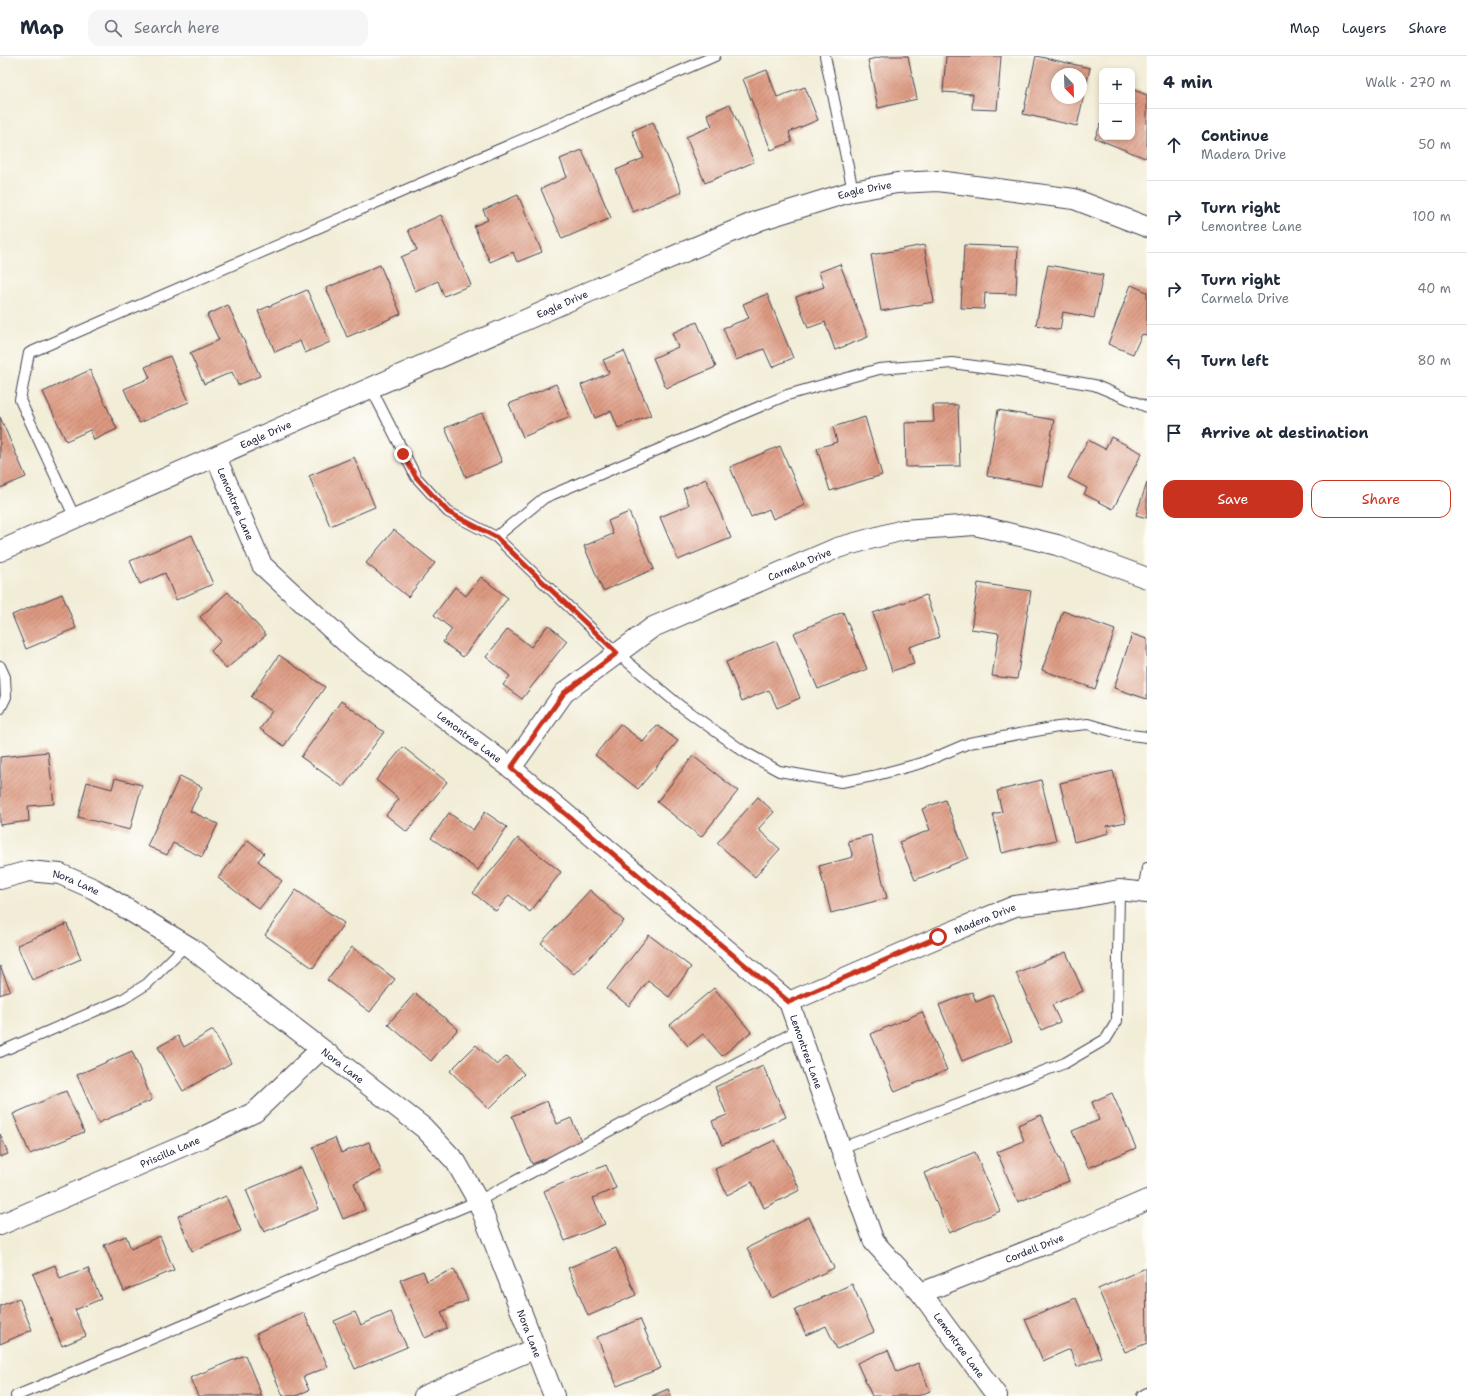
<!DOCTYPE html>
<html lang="en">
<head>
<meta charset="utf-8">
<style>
  body { margin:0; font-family:"Shantell Sans",sans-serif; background:#f6f6f7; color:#1f2937 }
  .controls { position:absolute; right:12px; top:12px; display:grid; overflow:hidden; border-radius:8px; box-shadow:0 2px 6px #0003 }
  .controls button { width:36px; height:36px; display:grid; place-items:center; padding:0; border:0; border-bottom:1px solid #e0e1e3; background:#fff; color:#1f2937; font:20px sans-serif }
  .compass { position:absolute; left:1051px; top:12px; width:36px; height:36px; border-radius:50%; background:#fff; box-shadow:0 2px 6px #0003; rotate:157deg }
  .stop { position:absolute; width:12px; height:12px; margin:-9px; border:3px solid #c8321e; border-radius:50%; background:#fff }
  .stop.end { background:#c8321e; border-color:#fff; box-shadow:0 1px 4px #0008 }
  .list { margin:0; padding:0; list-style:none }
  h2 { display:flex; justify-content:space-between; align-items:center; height:52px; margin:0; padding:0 16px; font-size:17px }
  h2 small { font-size:13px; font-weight:400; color:#747a83 }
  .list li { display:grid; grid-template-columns:26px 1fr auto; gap:12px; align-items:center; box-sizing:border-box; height:72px; padding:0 16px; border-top:1px solid #e0e1e3 }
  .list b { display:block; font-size:15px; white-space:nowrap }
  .list p { margin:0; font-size:13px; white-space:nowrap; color:#747a83 }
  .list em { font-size:13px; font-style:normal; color:#747a83 }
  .actions { display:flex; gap:8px; padding:12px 16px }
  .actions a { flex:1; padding:9px 0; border:1px solid #c8321e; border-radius:12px; text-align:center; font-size:14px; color:#c8321e }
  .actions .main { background:#c8321e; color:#fff }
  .icon { flex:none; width:22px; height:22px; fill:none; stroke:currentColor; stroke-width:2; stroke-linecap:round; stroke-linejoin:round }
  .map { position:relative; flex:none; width:1147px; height:1340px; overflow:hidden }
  header { display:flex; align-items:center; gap:24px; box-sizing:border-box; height:56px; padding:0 20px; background:#fff; border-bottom:1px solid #e0e1e3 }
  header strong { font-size:19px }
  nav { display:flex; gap:22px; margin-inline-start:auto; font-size:14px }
  .search { width:280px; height:36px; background:#f6f6f7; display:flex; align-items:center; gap:10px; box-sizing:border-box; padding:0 14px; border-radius:12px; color:#747a83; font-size:15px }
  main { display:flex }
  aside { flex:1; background:#fff }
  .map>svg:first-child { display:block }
  .building { fill:url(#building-hatch); fill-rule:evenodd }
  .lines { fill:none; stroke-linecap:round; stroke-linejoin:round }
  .service-casing { stroke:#414052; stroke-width:12 }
  .minor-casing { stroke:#414052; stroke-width:22 }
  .service { stroke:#fff; stroke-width:10 }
  .minor { stroke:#fff; stroke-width:20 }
  .route { stroke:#c8321e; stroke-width:5 }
  .labels { text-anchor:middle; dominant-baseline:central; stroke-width:3; stroke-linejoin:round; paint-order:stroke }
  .street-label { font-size:10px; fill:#22223b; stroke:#fdfcf7 }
</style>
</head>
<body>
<header>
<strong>Map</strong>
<div class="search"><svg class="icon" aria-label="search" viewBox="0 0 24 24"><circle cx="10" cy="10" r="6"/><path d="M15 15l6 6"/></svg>Search here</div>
<nav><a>Map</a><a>Layers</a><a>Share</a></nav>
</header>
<main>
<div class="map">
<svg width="1147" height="1340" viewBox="0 0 1147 1340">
  <defs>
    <pattern id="building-hatch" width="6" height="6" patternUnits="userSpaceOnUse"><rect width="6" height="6" fill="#dd9a81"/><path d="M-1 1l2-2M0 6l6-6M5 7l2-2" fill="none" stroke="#b37d6b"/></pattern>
  </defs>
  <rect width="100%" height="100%" fill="#fdfcf7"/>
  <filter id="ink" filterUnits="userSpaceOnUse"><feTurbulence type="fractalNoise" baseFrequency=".025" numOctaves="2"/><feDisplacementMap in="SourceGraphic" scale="8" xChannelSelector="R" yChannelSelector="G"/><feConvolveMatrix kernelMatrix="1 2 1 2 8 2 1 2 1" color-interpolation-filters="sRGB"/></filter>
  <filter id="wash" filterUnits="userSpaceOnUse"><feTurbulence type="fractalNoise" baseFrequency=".012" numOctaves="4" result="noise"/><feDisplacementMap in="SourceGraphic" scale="16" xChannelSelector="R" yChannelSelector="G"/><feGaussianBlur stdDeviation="0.9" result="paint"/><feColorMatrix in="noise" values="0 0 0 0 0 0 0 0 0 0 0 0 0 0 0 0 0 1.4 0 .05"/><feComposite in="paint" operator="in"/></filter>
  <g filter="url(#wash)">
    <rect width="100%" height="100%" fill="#f2edd7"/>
    <g id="blocks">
      <path class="building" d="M885 0H908L917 43 878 52 868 4Z
        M946 0H1001L997 54 972 53 973 38 943 36Z
        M1036 0 1090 12 1077 70 1023 58ZM1057 18H1081V42H1057Z
        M767 14 777 41 805 31 818 64 789 76 792 86 771 94 743 23Z
        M1134 34 1147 39V98L1145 102 1095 82 1102 65V81H1132V39Z
        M730 48 754 106 705 127 686 81 712 70 707 58Z
        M653 66 682 136 633 156 616 114 644 102 632 75Z
        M582 94 611 162 562 183 541 133 567 121 560 103Z
        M518 139 542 196 517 206 513 196 490 206 474 170 488 164 483 154Z
        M441 159 471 229 444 240 438 225 415 235 401 201 417 194 408 174Z
        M924 189 934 246 881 255 871 199Z
        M964 189 1018 191 1016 238 985 237 984 253 961 252Z
        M840 208 868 281 835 294 825 266 808 272 796 241 824 231 819 216Z
        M380 209 401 258 347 281 326 232Z
        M1048 209 1103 219 1094 262 1063 256 1060 274 1036 269Z
        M1131 229 1147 236V280L1142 278 1133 298 1108 288Z
        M307 234 330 286 305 297 300 285 275 296 258 255Z
        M767 238 793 302 772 311 764 293 736 304 723 272 749 262 743 248Z
        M228 249 260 320 238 329 232 316 204 328 190 297 219 284 207 259Z
        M697 266 716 311 666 332 653 302 678 291 672 277Z
        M624 295 651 359 618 372 611 355 595 362 581 329 609 317 603 304Z
        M170 300 189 346 139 367 124 333 150 322 145 311Z
        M90 314 117 373 94 384 90 374 66 385 43 336Z
        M556 328 570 361 523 381 509 348Z
        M933 349H958L960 410 906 411 905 367 934 366Z
        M998 354 1054 364 1042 430 987 420Z
        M482 357 502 406 466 421 445 372Z
        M0 361 26 421 0 432Z
        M865 361 882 419 830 435 817 392 837 386 833 371Z
        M1111 381 1142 397 1113 453 1084 438 1087 432 1068 422 1088 384 1105 393Z
        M780 390 805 449 773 463 769 453 751 461 730 411Z
        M354 401 375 451 330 470 309 420Z
        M706 423 731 482 678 504 660 461 689 449 683 433Z
        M1147 427V462L1136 459Z
        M629 456 654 513 603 535 584 490 613 478 608 465Z
        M394 474 435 507 408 541 366 507Z
        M192 479 213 528 176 544 165 517 140 528 130 505Z
        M481 521 508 542 463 601 443 586 452 573 434 559 455 531 466 540Z
        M978 527 1031 535 1017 623 992 620 999 577 971 573Z
        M228 536 266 579 226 613 211 595 221 585 200 561Z
        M62 538 76 572 26 593 12 559Z
        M926 539 940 581 909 591 914 608 892 615 873 557Z
        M1063 555 1115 574 1095 633 1042 614Z
        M843 556 867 613 818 633 794 577Z
        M548 569 567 585 522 643 503 629 510 620 486 601 508 573 531 591Z
        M1132 578 1147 583V643L1114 632Z
        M776 585 800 642 777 652 769 634 742 645 726 606Z
        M279 599 325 631 284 690 260 673 272 655 251 641Z
        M341 645 384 676 343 731 301 701Z
        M620 668 643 686 657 669 678 685 638 733 595 699Z
        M403 691 447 726 407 776 386 759 399 743 376 724Z
        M48 696 54 748 28 750 29 765 0 769V701Z
        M693 700 738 735 701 781 657 746Z
        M1113 715 1126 766 1107 770 1109 777 1074 786 1060 727Z
        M180 720 202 731 190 755 218 768 202 801 173 787 167 799 147 790Z
        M115 722 142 729 130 774 78 761 87 726 112 733Z
        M1041 724 1056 784 1002 797 993 758 1002 756 997 735Z
        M758 741 774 756 758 773 780 793 755 821 717 787Z
        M945 744 968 802 915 824 899 786 930 774 922 753Z
        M485 756 507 771 478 814 431 782 449 757 473 774Z
        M871 779 887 842 831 857 819 810 853 801 848 785Z
        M518 782 561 816 530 856 509 839 496 855 473 837Z
        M248 784 264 797 258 805 282 825 259 853 218 822Z
        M296 834 344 867 313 912 265 879Z
        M590 834 624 865 574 918 541 887Z
        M67 868 81 903 32 924 17 889Z
        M649 879 691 911 669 941 648 925 629 950 607 933Z
        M352 891 395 923 370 956 327 924Z
        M1066 896 1083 935 1052 949 1060 966 1041 974 1016 917Z
        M0 910 10 934 0 939Z
        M714 932 751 976 722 1000 703 978 688 990 670 969Z
        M972 936 976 946 993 939 1012 985 962 1005 939 949Z
        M415 937 458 973 431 1005 388 968Z
        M922 956 947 1014 895 1036 871 978Z
        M213 974 231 1007 183 1035 158 991 178 980 184 991Z
        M476 989 497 1009 507 1000 524 1018 489 1053 450 1015Z
        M132 995 152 1044 98 1067 77 1019Z
        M763 1010 786 1061 722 1089 712 1065 727 1059 715 1031Z
        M66 1035 84 1076 30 1098 13 1058Z
        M1112 1037 1136 1092 1088 1112 1072 1075 1099 1064 1092 1046Z
        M547 1045 557 1068 571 1062 582 1087 532 1108 512 1060Z
        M1041 1059 1069 1125 1018 1146 997 1096 1024 1085 1018 1069Z
        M0 1078 8 1098 0 1101Z
        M335 1082 341 1097 369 1086 381 1115 354 1127 365 1154 343 1163 313 1091Z
        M775 1084 800 1134 764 1152 752 1126 727 1139 715 1113Z
        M975 1096 1000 1155 949 1177 924 1117Z
        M606 1109 616 1132 593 1142 605 1168 565 1185 544 1135Z
        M301 1111 319 1153 264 1176 246 1134Z
        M226 1140 241 1175 192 1195 178 1160Z
        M809 1161 834 1212 772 1242 747 1192Z
        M126 1180 131 1193 160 1180 174 1214 124 1235 104 1189Z
        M616 1192 636 1239 588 1260 568 1212Z
        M55 1209 60 1223 88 1212 101 1243 75 1254 86 1280 62 1290 33 1218Z
        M1146 1212 1147 1287 1125 1296 1098 1233Z
        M454 1213 468 1244 441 1256 447 1272 425 1282 400 1224 423 1215 427 1225Z
        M852 1228 874 1276 837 1293 826 1270 806 1279 795 1254Z
        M19 1242 32 1274 0 1288V1250Z
        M1076 1242 1101 1301 1077 1311 1070 1293 1043 1305 1025 1263Z
        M355 1256 361 1269 391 1256 407 1291 355 1313 334 1265Z
        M304 1257 328 1311 303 1321 309 1334 296 1340H283L256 1278Z
        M640 1263 661 1312 617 1330 597 1281Z
        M888 1294 897 1316 918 1307 930 1335 918 1340H872L857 1307Z
        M245 1299 262 1340H198L190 1322Z
        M668 1333 671 1340H652Z"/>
    </g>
  </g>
  <g filter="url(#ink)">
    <use href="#blocks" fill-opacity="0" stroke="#414052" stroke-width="1"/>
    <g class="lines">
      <g class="service-casing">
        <path id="service" d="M825 0 853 135
          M371 332 416 421 448 456 496 481 617 597 679 649 743 695 779 715 841 726 873 720 922 707 969 687 1058 671 1088 668 1122 678 1147 681
          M75 462 20 344 29 297 715 0
          M496 481 544 442 787 339 879 313 952 307 1019 316 1094 329 1147 351
          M0 610 5 621 6 641 0 653
          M1143 836 1147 812
          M0 996 123 943 147 928 186 889
          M841 1092 1065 1007 1106 983 1117 965 1119 834
          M16 1340 478 1145 798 974
          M1142 1340 1147 1337"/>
      </g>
      <g class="minor-casing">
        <g id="minor">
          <path id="s1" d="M216 401 262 509 353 593 511 712 789 946 874 1186 921 1237 997 1340"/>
          <path id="s2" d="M0 495 591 235 760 164 853 135 897 127 938 125 1074 143 1147 171"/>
          <path id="s3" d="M511 712 564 637 653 571 837 492 903 474 975 469 1057 489 1147 522"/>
          <path id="s4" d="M0 823 29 815 60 818 94 833 191 892 424 1072 456 1106 478 1145 554 1340"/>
          <path id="s5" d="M789 946 939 881 1015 850 1077 842 1119 834 1147 837"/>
          <path id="s6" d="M0 1169 199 1083 255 1056 321 993"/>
          <path id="s7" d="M921 1237 1055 1184 1147 1144"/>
          <path d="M424 1340 536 1292"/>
        </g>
      </g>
      <use href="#service" class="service"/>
      <use href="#minor" class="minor"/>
    </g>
  </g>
  <g class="lines" filter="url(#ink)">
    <path class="route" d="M403 398 416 421 448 456 496 481 617 597 564 637 511 712 789 946 938 881"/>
  </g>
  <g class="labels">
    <g class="street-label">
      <text stroke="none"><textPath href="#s2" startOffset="938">Eagle Drive</textPath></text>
      <text stroke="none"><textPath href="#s2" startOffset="614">Eagle Drive</textPath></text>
      <text stroke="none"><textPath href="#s2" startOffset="290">Eagle Drive</textPath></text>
      <text stroke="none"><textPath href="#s1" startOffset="51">Lemontree Lane</textPath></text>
      <text stroke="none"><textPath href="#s3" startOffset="362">Carmela Drive</textPath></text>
      <text stroke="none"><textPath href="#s1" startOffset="387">Lemontree Lane</textPath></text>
      <text stroke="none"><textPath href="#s4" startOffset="79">Nora Lane</textPath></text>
      <text stroke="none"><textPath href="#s5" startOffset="213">Madera Drive</textPath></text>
      <text stroke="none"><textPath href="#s1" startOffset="855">Lemontree Lane</textPath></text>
      <text stroke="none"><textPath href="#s4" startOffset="404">Nora Lane</textPath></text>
      <text stroke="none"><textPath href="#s6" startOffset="185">Priscilla Lane</textPath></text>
      <text stroke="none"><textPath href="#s7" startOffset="122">Cordell Drive</textPath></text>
      <text stroke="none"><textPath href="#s4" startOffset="740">Nora Lane</textPath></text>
      <text stroke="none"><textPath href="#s1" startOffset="1191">Lemontree Lane</textPath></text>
    </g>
  </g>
</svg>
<div class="controls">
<button>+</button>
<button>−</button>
</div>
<svg class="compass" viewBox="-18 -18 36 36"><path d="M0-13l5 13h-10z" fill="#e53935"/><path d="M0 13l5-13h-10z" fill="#747a83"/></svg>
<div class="stop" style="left:938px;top:881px"></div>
<div class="stop end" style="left:403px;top:398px"></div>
</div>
<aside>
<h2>4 min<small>Walk · 270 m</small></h2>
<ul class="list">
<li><svg class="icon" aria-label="ahead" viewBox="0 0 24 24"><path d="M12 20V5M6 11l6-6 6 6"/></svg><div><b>Continue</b><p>Madera Drive</p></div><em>50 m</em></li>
<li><svg class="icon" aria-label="right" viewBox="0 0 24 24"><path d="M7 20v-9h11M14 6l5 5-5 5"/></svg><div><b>Turn right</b><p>Lemontree Lane</p></div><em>100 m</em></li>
<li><svg class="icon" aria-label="right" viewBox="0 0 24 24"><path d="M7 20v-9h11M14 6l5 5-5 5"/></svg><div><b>Turn right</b><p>Carmela Drive</p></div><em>40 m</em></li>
<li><svg class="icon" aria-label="left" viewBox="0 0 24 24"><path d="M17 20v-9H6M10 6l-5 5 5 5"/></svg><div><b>Turn left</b></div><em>80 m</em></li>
<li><svg class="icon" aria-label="arrive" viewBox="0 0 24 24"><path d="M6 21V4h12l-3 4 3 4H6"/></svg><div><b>Arrive at destination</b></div></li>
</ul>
<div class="actions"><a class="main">Save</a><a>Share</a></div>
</aside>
</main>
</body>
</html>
